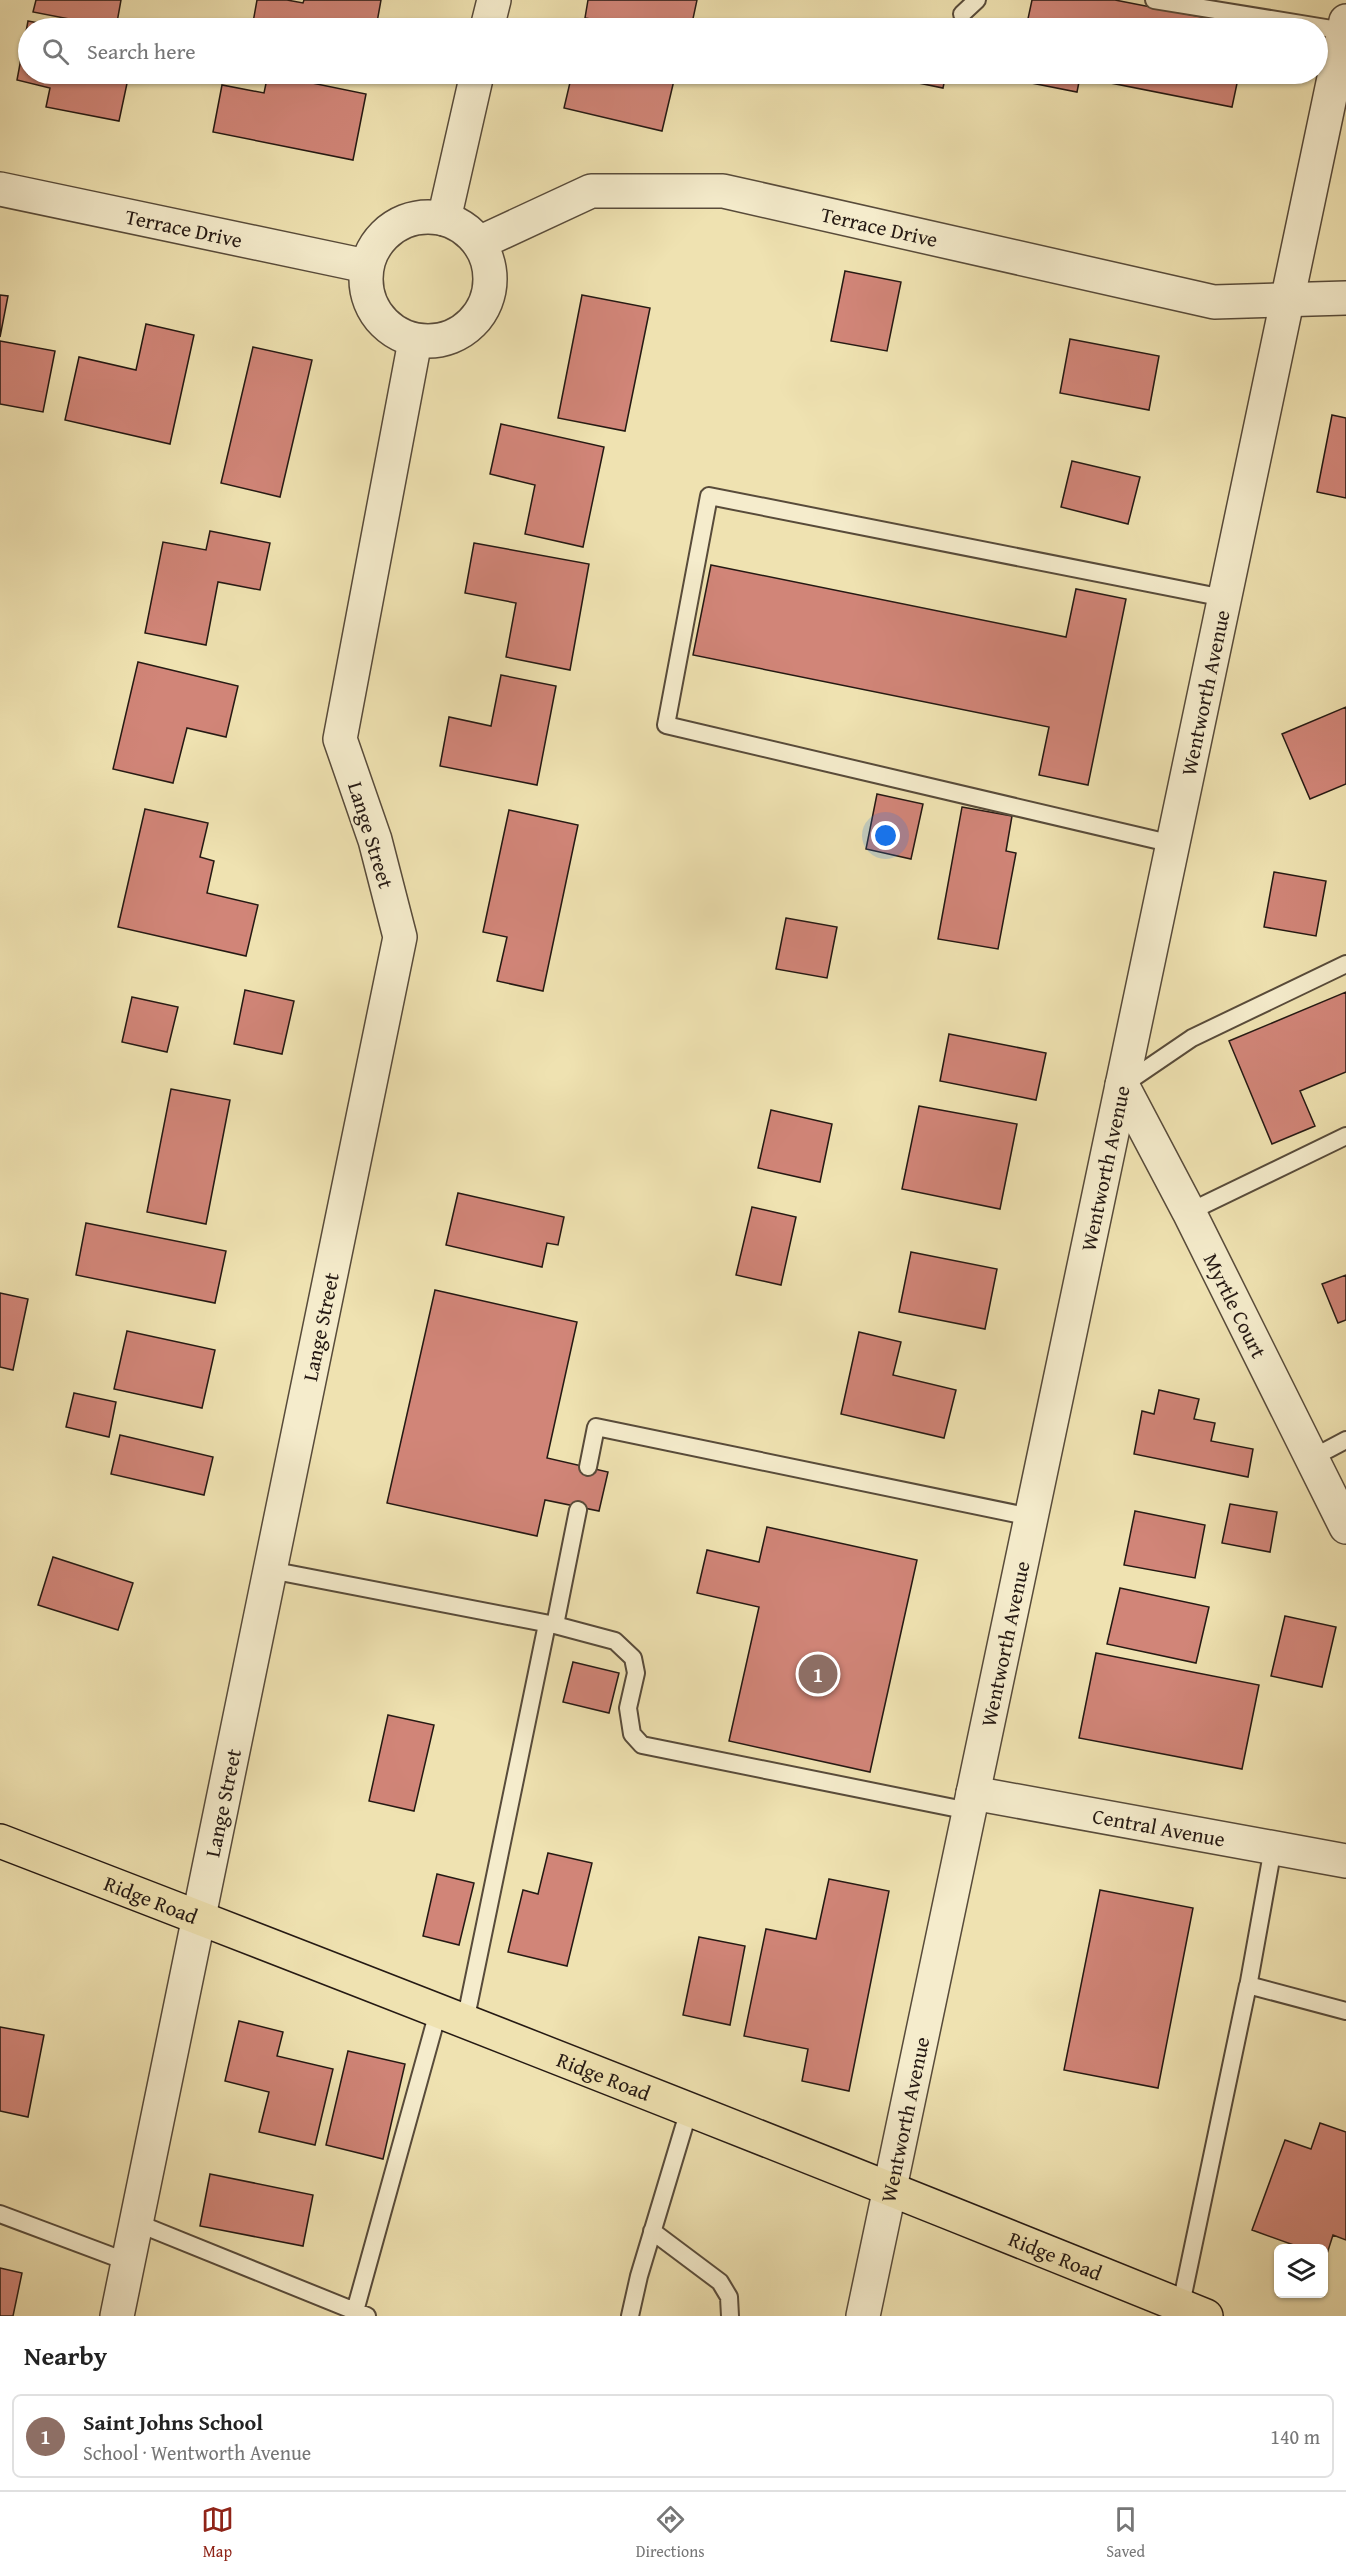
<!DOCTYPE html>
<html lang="en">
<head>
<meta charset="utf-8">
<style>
  body { margin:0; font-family:"Gentium Book Plus",serif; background:#f2f2f2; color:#222 }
  .controls { position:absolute; right:18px; bottom:18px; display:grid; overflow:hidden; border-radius:9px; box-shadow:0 2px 4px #0004 }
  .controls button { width:54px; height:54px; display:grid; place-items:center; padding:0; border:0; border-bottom:2px solid #e0e0e0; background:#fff; color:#222; font:30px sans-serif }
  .you { position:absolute; left:886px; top:836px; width:21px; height:21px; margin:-15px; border:4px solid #fff; border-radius:50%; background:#1a73e8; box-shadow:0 0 0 9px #1a73e833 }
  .badge { display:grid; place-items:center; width:39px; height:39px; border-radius:50%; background:#8f2418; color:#fff; font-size:20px; font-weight:700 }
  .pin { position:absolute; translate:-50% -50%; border:3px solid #fff; box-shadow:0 2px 6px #0006 }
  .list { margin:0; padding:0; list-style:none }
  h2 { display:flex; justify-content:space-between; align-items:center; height:78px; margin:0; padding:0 24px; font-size:26px }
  h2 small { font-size:20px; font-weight:400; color:#767676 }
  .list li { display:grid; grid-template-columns:39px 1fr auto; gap:18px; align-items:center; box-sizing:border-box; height:84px; margin:0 12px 12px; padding:0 12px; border:2px solid #e0e0e0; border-radius:9px }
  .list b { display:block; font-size:22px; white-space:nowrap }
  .list p { margin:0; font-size:20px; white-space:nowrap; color:#767676 }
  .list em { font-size:20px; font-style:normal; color:#767676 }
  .icon { flex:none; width:33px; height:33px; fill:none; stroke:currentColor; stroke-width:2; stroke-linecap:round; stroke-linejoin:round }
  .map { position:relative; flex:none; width:1346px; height:2316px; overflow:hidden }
  .search { position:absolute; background:#fff; box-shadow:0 2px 4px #0004; left:18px; right:18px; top:18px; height:66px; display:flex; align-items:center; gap:15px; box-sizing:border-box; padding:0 21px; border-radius:33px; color:#767676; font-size:22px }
  .sheet { height:174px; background:#fff }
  nav { display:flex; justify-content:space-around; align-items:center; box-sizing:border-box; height:84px; border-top:2px solid #e0e0e0; background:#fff; font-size:16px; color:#767676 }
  nav a { display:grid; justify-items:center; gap:3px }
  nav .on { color:#8f2418 }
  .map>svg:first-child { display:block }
  .building { fill:#d18578; stroke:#251913; stroke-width:1.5 }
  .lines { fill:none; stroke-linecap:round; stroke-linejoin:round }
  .service-casing { stroke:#584b3a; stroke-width:20 }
  .minor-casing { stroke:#584b3a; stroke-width:36 }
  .tertiary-casing { stroke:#584b3a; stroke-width:36 }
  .primary-casing { stroke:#251913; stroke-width:36 }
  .service { stroke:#f5eccc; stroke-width:16 }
  .minor { stroke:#f5eccc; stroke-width:33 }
  .tertiary { stroke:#f5eccc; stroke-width:33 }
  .primary { stroke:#efe2b1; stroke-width:33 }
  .labels { text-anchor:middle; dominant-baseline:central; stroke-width:5; stroke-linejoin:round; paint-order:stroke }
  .street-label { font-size:21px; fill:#251913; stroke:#f5eccc }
</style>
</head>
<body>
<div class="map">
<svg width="1346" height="2316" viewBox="0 0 1346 2316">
  <rect width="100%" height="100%" fill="#efe2b1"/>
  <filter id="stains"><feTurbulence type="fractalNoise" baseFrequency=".00333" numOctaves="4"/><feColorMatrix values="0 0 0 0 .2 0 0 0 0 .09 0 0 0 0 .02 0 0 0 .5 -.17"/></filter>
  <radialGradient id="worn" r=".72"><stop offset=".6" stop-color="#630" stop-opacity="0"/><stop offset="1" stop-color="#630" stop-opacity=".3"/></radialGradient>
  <path class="building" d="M36 0H121L116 28 33 12Z
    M257 0H287L303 3 304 0H381L376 28H252Z
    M588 0H697L691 28H639L585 18Z
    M1032 0H1115L1248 26V28H1026Z
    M28 21 65 28H28V74H129L119 121 46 107 50 88 17 80Z
    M268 74 366 94 353 160 213 132 222 85 264 93Z
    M332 74H367L366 80Z
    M572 74H664L675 76 662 131 564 108Z
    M875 74H946L943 88Z
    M1018 74H1239L1232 107 1080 77 1077 92 1016 80Z
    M845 271 901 282 887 351 831 341Z
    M0 295 8 296 0 337Z
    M582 295 650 308 625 431 558 418Z
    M146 324 194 335 170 444 65 420 79 357 136 370Z
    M1070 339 1159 356 1149 410 1060 393Z
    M0 341 55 351 43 412 0 404Z
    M253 347 312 360 280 497 221 483Z
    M1332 415 1346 418V498L1317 492Z
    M501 424 604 447 583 547 525 534 535 485 490 474Z
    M1072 461 1140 477 1128 524 1061 507Z
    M210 531 270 543 260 590 218 582 206 645 145 633 163 542 206 550Z
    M474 543 589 564 570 670 506 657 516 603 465 593Z
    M711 565 1066 637 1076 589 1126 599 1088 785 1039 775 1049 727 693 655Z
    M138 662 238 686 226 737 187 728 173 783 113 769Z
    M501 675 556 686 537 785 440 766 449 717 491 726Z
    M1346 707V784L1310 799 1282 734Z
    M877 794 923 804 911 859 866 849Z
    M962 807 1012 816 1006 851 1016 853 998 949 938 939Z
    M145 809 208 823 200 857 214 861 207 893 258 905 246 956 118 927Z
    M509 810 578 825 543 991 497 981 507 937 483 932Z
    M1274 872 1326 881 1316 936 1264 927Z
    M786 918 837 927 827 978 776 969Z
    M245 990 294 1001 282 1054 234 1044Z
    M1346 992V1072L1300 1091 1315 1126 1272 1144 1229 1041Z
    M132 997 178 1007 167 1052 122 1042Z
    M949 1034 1046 1053 1036 1100 940 1081Z
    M171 1089 230 1100 206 1224 147 1212Z
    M919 1106 1017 1124 1000 1209 902 1189Z
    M771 1110 832 1124 820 1182 758 1168Z
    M458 1193 564 1217 558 1245 547 1243 542 1267 446 1245Z
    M752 1207 796 1217 781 1285 736 1275Z
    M86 1223 226 1251 215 1303 76 1275Z
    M911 1252 997 1269 985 1329 899 1312Z
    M1346 1275V1320L1338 1323 1322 1284Z
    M435 1290 577 1322 547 1458 608 1472 599 1511 545 1500 537 1536 387 1503Z
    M0 1293 28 1299 13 1370 0 1367Z
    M127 1331 215 1350 202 1408 114 1389Z
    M859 1332 901 1342 893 1375 956 1390 944 1438 841 1414Z
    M1159 1390 1199 1399 1194 1419 1215 1423 1211 1441 1253 1449 1248 1477 1134 1454 1142 1411 1154 1414Z
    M74 1393 116 1402 109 1437 66 1427Z
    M120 1435 213 1457 204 1495 111 1474Z
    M1230 1504 1277 1512 1270 1552 1222 1543Z
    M1135 1511 1205 1525 1195 1578 1124 1565Z
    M767 1527 917 1560 870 1772 729 1741 759 1607 697 1593 707 1550 759 1562Z
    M53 1557 133 1583 118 1630 38 1605Z
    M1120 1588 1209 1607 1196 1663 1107 1644Z
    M1285 1616 1336 1627 1322 1687 1271 1676Z
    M1096 1653 1259 1685 1242 1769 1079 1738Z
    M573 1662 619 1673 609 1713 563 1702Z
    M388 1715 434 1725 414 1811 369 1801Z
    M548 1853 592 1863 567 1966 508 1952 523 1890 538 1894Z
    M437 1874 474 1883 459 1945 423 1936Z
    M829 1879 889 1891 849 2091 802 2081 808 2049 744 2036 766 1929 816 1939Z
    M1100 1890 1193 1908 1158 2088 1064 2070Z
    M699 1937 745 1946 730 2025 683 2015Z
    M239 2021 283 2032 277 2056 333 2069 315 2145 259 2132 269 2092 225 2081Z
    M0 2027 44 2035 28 2117 0 2111Z
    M348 2051 405 2064 383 2159 326 2145Z
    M1320 2123 1346 2132V2240L1333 2235 1326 2257 1324 2256V2248H1302L1252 2230 1285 2140 1311 2149Z
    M210 2174 313 2195 303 2246 200 2226Z
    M0 2268 22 2273 13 2316H0Z"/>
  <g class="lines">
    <g class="service-casing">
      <path id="service" d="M1154 0 1344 31
        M962 14 977 0
        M1173 844 666 725 709 496 1224 598
        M1123 1085 1192 1038 1346 964
        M1189 1212 1346 1136
        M1312 1458 1346 1440
        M588 1467 596 1427 1031 1517
        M270 1570 555 1625 615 1641 633 1658 636 1673 628 1708 632 1734 642 1745 969 1811
        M555 1625 578 1510
        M1248 1987 1273 1848
        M465 2022 547 1624
        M0 2214 128 2262
        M137 2223 367 2316
        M652 2231 720 2282 729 2297 730 2316
        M1180 2309 1248 1985 1346 2011
        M355 2311 438 2012
        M630 2316 639 2276 689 2110"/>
    </g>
    <g class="minor-casing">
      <g id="minor">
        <path d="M487 28 494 0"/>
        <path id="s1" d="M0 189 366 266"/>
        <circle cx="428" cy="279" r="62"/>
        <path d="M444 219 477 74"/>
        <path id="s2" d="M479 243 591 191H723L1214 302 1346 298"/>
        <path id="s3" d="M1122 1085 1189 1212 1346 1527"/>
        <path id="s4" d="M973 1793 1346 1861"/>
        <path id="s5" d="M117 2316 400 937 375 840 340 739 415 341"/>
      </g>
    </g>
    <g class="tertiary-casing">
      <g id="tertiary">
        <path id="s6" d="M863 2316 1346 21"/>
      </g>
    </g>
    <g class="primary-casing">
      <g id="primary">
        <path id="s7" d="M0 1841C403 1996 806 2154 1206 2316"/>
      </g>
    </g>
    <use href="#service" class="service"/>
    <use href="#minor" class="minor"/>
    <use href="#tertiary" class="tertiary"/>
    <use href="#primary" class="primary"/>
  </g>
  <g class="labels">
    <g class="street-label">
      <text stroke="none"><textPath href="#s2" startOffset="416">Terrace Drive</textPath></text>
      <text stroke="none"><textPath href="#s1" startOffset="188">Terrace Drive</textPath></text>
      <text stroke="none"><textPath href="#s6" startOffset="1659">Wentworth Avenue</textPath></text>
      <text transform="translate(371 835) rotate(73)">Lange Street</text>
      <text stroke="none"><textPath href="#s6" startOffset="1173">Wentworth Avenue</textPath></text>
      <text stroke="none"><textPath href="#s3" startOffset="248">Myrtle Court</textPath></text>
      <text stroke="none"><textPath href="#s5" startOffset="1010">Lange Street</textPath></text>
      <text stroke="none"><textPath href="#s6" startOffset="687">Wentworth Avenue</textPath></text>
      <text stroke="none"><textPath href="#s5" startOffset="524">Lange Street</textPath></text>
      <text stroke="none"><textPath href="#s4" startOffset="189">Central Avenue</textPath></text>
      <text stroke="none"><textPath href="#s7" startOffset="162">Ridge Road</textPath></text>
      <text stroke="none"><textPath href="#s7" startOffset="648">Ridge Road</textPath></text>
      <text stroke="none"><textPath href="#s6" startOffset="201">Wentworth Avenue</textPath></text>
      <text stroke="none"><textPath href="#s7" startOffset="1134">Ridge Road</textPath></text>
    </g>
  </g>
  <rect width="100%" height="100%" filter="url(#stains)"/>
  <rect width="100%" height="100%" fill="url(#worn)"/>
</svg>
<div class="controls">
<button><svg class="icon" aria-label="layers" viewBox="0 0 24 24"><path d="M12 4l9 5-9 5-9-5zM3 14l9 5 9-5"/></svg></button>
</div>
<div class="you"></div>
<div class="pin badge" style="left:818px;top:1674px;background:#8d6e63">1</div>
<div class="search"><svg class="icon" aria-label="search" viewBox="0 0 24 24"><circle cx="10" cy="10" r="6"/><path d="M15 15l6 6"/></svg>Search here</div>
</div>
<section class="sheet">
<h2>Nearby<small></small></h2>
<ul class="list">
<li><span class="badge" style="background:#8d6e63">1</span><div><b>Saint Johns School</b><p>School · Wentworth Avenue</p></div><em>140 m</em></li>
</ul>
</section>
<nav>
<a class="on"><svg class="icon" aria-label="map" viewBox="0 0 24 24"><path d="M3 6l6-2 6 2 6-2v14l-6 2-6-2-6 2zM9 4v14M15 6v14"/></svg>Map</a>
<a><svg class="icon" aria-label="directions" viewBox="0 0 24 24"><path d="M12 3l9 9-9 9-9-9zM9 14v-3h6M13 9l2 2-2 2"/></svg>Directions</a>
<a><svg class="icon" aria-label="saved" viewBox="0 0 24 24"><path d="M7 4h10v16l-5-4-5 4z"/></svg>Saved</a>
</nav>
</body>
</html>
